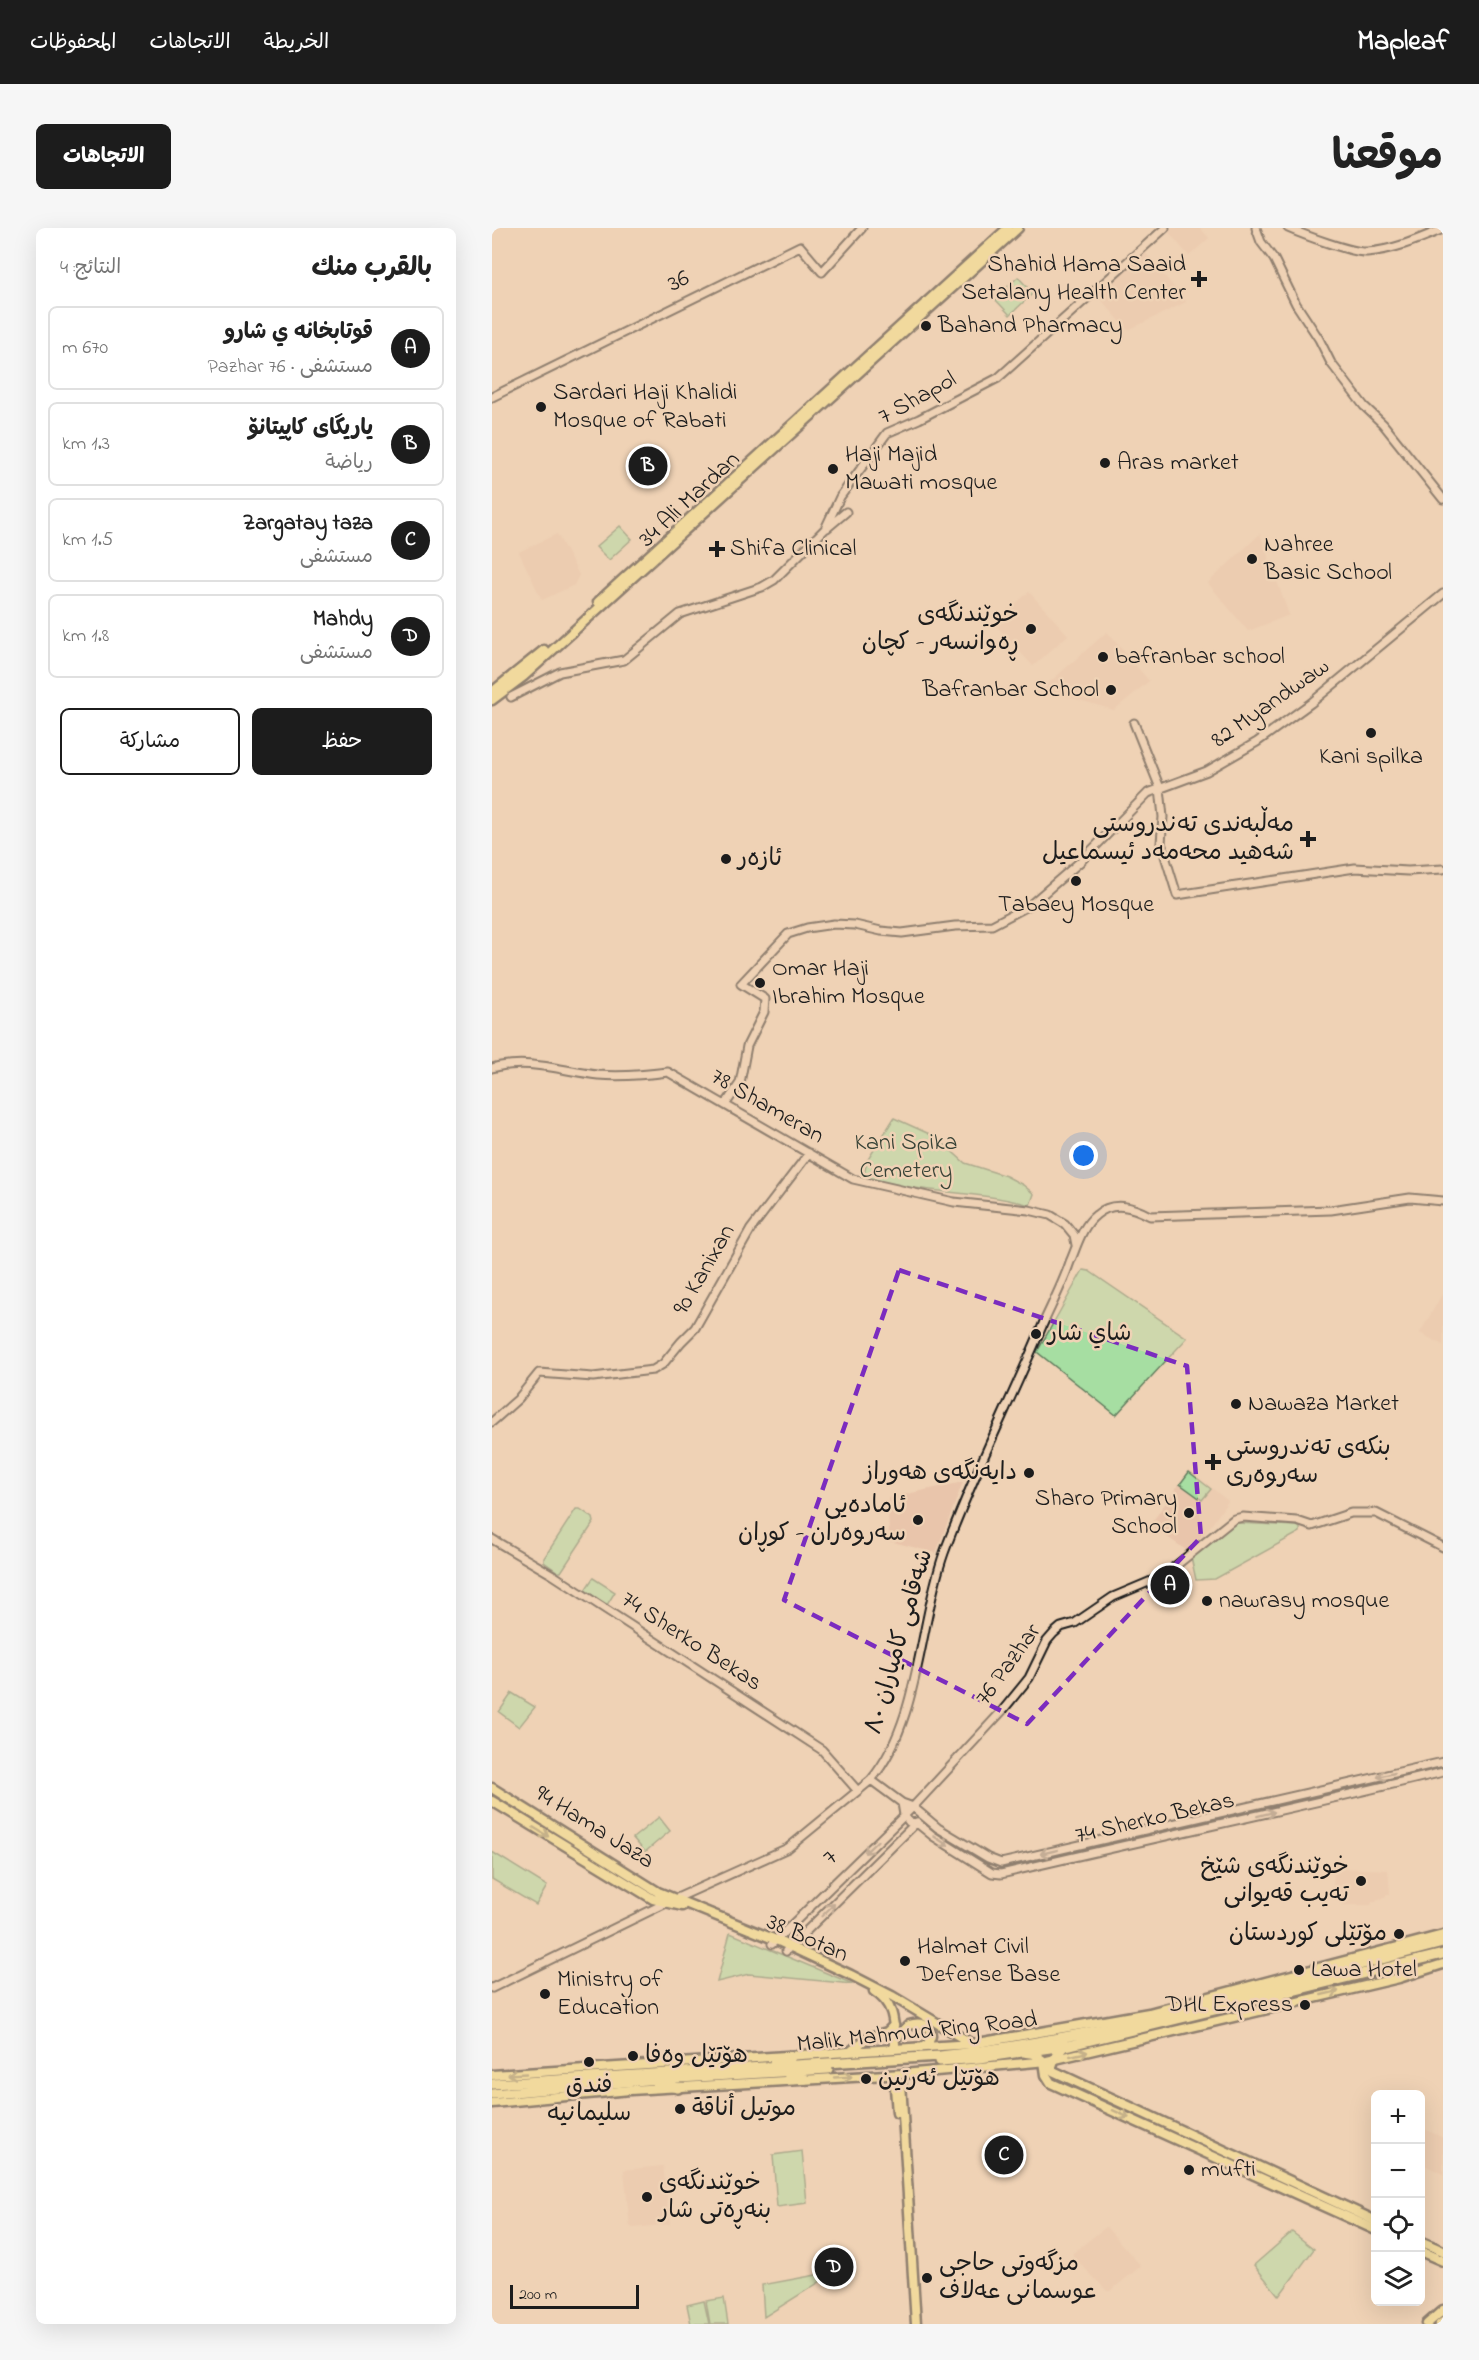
<!DOCTYPE html>
<html lang="ar">
<head>
<meta charset="utf-8">
<style>
  body { margin:0; font-family:"Indie Flower","Playpen Sans Arabic",sans-serif; background:#f6f6f6; color:#222; direction:rtl }
  .controls { position:absolute; right:18px; bottom:18px; display:grid; overflow:hidden; border-radius:9px; box-shadow:0 6px 24px #0002 }
  .controls button { width:54px; height:54px; display:grid; place-items:center; padding:0; border:0; border-bottom:2px solid #e0e0e0; background:#fff; color:#222; font:30px sans-serif }
  .scale { position:absolute; left:18px; bottom:15px; width:129px; box-sizing:border-box; padding-left:6px; border:3px solid #1c1c1c; border-top:0; font-size:16px; line-height:21px; white-space:nowrap; color:#1c1c1c; -webkit-text-stroke:4px #efd2b5; paint-order:stroke }
  .you { position:absolute; left:592px; top:928px; width:21px; height:21px; margin:-15px; border:4px solid #fff; border-radius:50%; background:#1a73e8; box-shadow:0 0 0 9px #1a73e833 }
  .badge { display:grid; place-items:center; width:39px; height:39px; border-radius:50%; background:#1c1c1c; color:#fff; font-size:20px; font-weight:700 }
  .pin { position:absolute; translate:-50% -50%; border:3px solid #fff; box-shadow:0 2px 6px #0006 }
  .list { margin:0; padding:0; list-style:none }
  h2 { display:flex; justify-content:space-between; align-items:center; height:78px; margin:0; padding:0 24px; font-size:26px }
  h2 small { font-size:20px; font-weight:400; color:#767676 }
  .list li { display:grid; grid-template-columns:39px 1fr auto; gap:18px; align-items:center; box-sizing:border-box; height:84px; margin:0 12px 12px; padding:0 12px; border:2px solid #e0e0e0; border-radius:9px }
  .list b { display:block; font-size:22px; white-space:nowrap }
  .list p { margin:0; font-size:20px; white-space:nowrap; color:#767676 }
  .list em { font-size:20px; font-style:normal; color:#767676 }
  .actions { display:flex; gap:12px; padding:18px 24px }
  .actions a { flex:1; padding:14px 0; border:2px solid #1c1c1c; border-radius:9px; text-align:center; font-size:21px; color:#1c1c1c }
  .actions .main { background:#1c1c1c; color:#fff }
  .icon { flex:none; width:33px; height:33px; fill:none; stroke:currentColor; stroke-width:2; stroke-linecap:round; stroke-linejoin:round }
  .map { position:relative; flex:none; width:951px; height:2096px; overflow:hidden; direction:ltr; border-radius:9px }
  header { display:flex; align-items:center; gap:36px; box-sizing:border-box; height:84px; padding:0 30px; background:#1c1c1c; color:#fff }
  header strong { font-size:28px }
  nav { display:flex; gap:33px; margin-inline-start:auto; font-size:21px }
  .intro { display:flex; align-items:center; justify-content:space-between; box-sizing:border-box; height:144px; padding:0 36px }
  h1 { margin:0; font-size:42px }
  .button { padding:15px 27px; border-radius:9px; background:#1c1c1c; color:#fff; font-size:21px; font-weight:700 }
  main { display:flex; gap:36px; padding:0 36px }
  aside { flex:1; background:#fff; border-radius:9px; box-shadow:0 6px 24px #0002 }
  .map>svg:first-child { display:block }
  .built { fill:#e9c5ab }
  .green { fill:#a6dea2; stroke:#617d5f; stroke-width:1.5 }
  .lines { fill:none; stroke-linecap:round; stroke-linejoin:round }
  .major-tunnel { stroke:#c5ae96; stroke-width:8; stroke-dasharray:8 4; stroke-linecap:butt }
  .minor-casing { stroke:#1c1c1c; stroke-width:11 }
  .major-casing { stroke:#1c1c1c; stroke-width:13 }
  .highway-casing { stroke:#1c1c1c; stroke-width:14 }
  .minor { stroke:#efd2b5; stroke-width:7 }
  .major { stroke:#f4e382; stroke-width:8 }
  .highway { stroke:#f4e382; stroke-width:9 }
  .oneway { stroke:#908070 }
  .oneway2 { stroke:#938954 }
  .marked { fill:none; stroke:#7b2cbf; stroke-width:4.5; stroke-dasharray:12 8; stroke-linejoin:round }
  .poi-dot { fill:#1c1c1c; stroke:#efd2b5; stroke-width:2 }
  .labels { text-anchor:middle; dominant-baseline:central; stroke-width:5; stroke-linejoin:round; paint-order:stroke }
  .poi-label { font-size:24px; fill:#1c1c1c; stroke:#efd2b5; text-anchor:start }
  .street-label { font-size:24px; fill:#1c1c1c; stroke:#efd2b5 }
  .park-label { font-size:24px; fill:#384337; stroke:#efd2b5 }
</style>
</head>
<body>
<header>
<strong>Mapleaf</strong>
<nav><a>الخريطة</a><a>الاتجاهات</a><a>المحفوظات</a></nav>
</header>
<div class="intro"><h1>موقعنا</h1><a class="button">الاتجاهات</a></div>
<main>
<div class="map">
<svg width="951" height="2096" viewBox="0 0 951 2096">
  <rect width="100%" height="100%" fill="#efd2b5"/>
  <filter id="ink" filterUnits="userSpaceOnUse"><feTurbulence type="fractalNoise" baseFrequency=".0167" numOctaves="2"/><feDisplacementMap in="SourceGraphic" scale="12" xChannelSelector="R" yChannelSelector="G"/><feConvolveMatrix kernelMatrix="1 2 1 2 8 2 1 2 1" color-interpolation-filters="sRGB"/></filter>
  <g filter="url(#ink)">
    <path class="built" d="M679 0H708L717 10 697 28 676 3Z
      M653 24 694 74 636 102 605 67Z
      M65 306 87 347 82 357 50 372 27 324Z
      M768 306 797 387 756 403 716 355Z
      M537 364 576 407 541 438 502 395Z
      M615 404 657 453 622 482 550 461Z
      M951 1065V1117L928 1105Z
      M697 1242 736 1273 710 1310 694 1322 658 1297Z
      M471 1254 444 1325 397 1313 396 1270Z
      M842 1640 896 1642 898 1666H894V1669L885 1672 884 1674H880L879 1677H851L850 1673H847V1669H844L843 1665H841Z
      M928 1899 951 1910V1946L929 1935Z
      M171 1938 178 1996 141 2000 138 1998 132 1942Z
      M614 1999 649 2038 618 2063H615L581 2028V2025Z"/>
    <path class="green" d="M526 49 541 65 518 87 503 71Z
      M163 220 175 236 148 256 136 240Z
      M128 298 140 311 117 332 104 319Z
      M402 890 444 909 473 935 514 948 531 957 542 966 538 977C483 962 426 965 371 951L375 933Z
      M591 1042 597 1043 695 1110 624 1187 545 1124Z
      M697 1244 719 1261 710 1272 688 1256Z
      M84 1281H88L101 1290 102 1294 69 1344H66L52 1334V1330Z
      M744 1295 805 1298 808 1300V1304L723 1351 704 1352 699 1329Z
      M101 1350 123 1364 115 1377 93 1362Z
      M20 1465 43 1479 27 1499 7 1484Z
      M167 1589 178 1603 153 1624 141 1610Z
      M0 1624 55 1658 44 1677 0 1651Z
      M238 1705 361 1756 257 1746 225 1754Z
      M310 1923 315 1975 285 1979 281 1927Z
      M800 2004 822 2021 787 2068 762 2037Z
      M330 2046 331 2052 272 2089 270 2057Z
      M232 2070 236 2096H218L214 2073Z
      M212 2073 217 2096H199L195 2077Z"/>
    <g class="lines">
      <path class="major-tunnel" d="M403 1817 406 1852"/>
      <g class="minor-casing">
        <path id="minor" d="M764 0 769 14 782 31 804 76 827 111 839 135 872 178 891 196 951 271
          M796 0C812 7 860 25 875 24 902 22 927 11 951 1
          M0 169 308 18 330 44 370 0
          M335 300 354 284
          M19 469 68 444 132 432 188 386 270 359 282 352 333 301 348 269 395 205 427 191 506 150 673 0
          M642 495 668 560 671 589 669 615 685 667 863 640 916 643 951 641
          M0 840C36 830 70 843 106 847 130 849 152 847 176 844L361 951 462 974 537 982 558 987 573 996 582 1007 584 1017
          M233 877 248 855 255 818 272 784 273 771 249 756 296 706 315 700 342 696 363 697 389 703 410 705 463 698 500 697 538 677 589 633 656 565 715 543 765 514 819 475 951 366
          M0 1194 26 1171 47 1145 101 1149 161 1142 171 1136 189 1114 203 1100 259 1001 317 925
          M0 1311 61 1347 330 1522 365 1562
          M379 1552 410 1575 421 1579 446 1600 496 1630 509 1635 951 1534
          M410 1575 412 1587 417 1594 425 1595 441 1608 500 1645 509 1646C656 1611 804 1580 951 1544
          M280 1716 421 1579 511 1482 537 1450 555 1413 562 1405 569 1399 583 1395 621 1369 671 1348 742 1291 751 1289 805 1293 820 1298 859 1285H884L951 1319
          M294 1723 425 1594
          M0 1760 174 1675 296 1620 379 1552C428 1493 427 1395 452 1325 481 1246 519 1173 551 1096 560 1076 571 1055 578 1034 585 1018 590 998 604 987 621 972 641 979 658 988L839 982 918 970 951 973"/>
      </g>
      <g class="major-casing">
        <path id="major" d="M106 374 516 0
          M0 464 52 422
          M0 472 32 448 526 0
          M0 1560 166 1664 284 1712 359 1747 400 1768 480 1816
          M0 1573 161 1671 190 1678
          M382 1763C403 1776 402 1795 403 1817
          M406 1808 417 1797C427 1794 438 1795 439 1808L436 1816 429 1820
          M573 1818 564 1827 559 1841 561 1843 884 1993
          M358 1824 375 1810 395 1804 402 1797
          M534 1825 542 1826 552 1833 554 1847 559 1855 884 2002
          M0 1847 480 1816 657 1785 951 1707
          M402 1847 405 1885
          M409 1855 424 2096
          M0 1875 138 1862 411 1846 555 1833 907 1750 951 1736
          M928 2013 951 2023
          M928 2023 951 2033
          M935 2096 951 2082
          M948 2096 951 2094"/>
      </g>
      <g class="highway-casing">
        <path id="highway" d="M774 1780 789 1769
          M448 1833 488 1830 579 1817 951 1726
          M282 1835 299 1829
          M296 1846 313 1851
          M165 1855 186 1860
          M0 1856 448 1828C619 1809 784 1758 951 1715
          M0 1866 154 1852 336 1841"/>
      </g>
      <use href="#minor" class="minor"/>
      <use href="#major" class="major"/>
      <use href="#highway" class="highway"/>
    </g>
    <defs><path id="oneway-shaft" d="M-6 0H5M1.5-3L5.5 0L1.5 3" fill="none" stroke-width="1.6" stroke-linecap="round" stroke-linejoin="round" transform="scale(1.5)"/></defs>
    <g class="oneway">
      <use href="#oneway-shaft" transform="translate(894 1547) rotate(167)"/>
      <use href="#oneway-shaft" transform="translate(774 1586) rotate(-14)"/>
      <use href="#oneway-shaft" transform="translate(449 1613) rotate(33)"/>
      <use href="#oneway-shaft" transform="translate(379 1619) rotate(136)"/>
      <use href="#oneway-shaft" transform="translate(557 1624) rotate(167)"/>
      <use href="#oneway-shaft" transform="translate(336 1682) rotate(-44)"/>
    </g>
    <g class="oneway2">
      <use href="#oneway-shaft" transform="translate(49 1604) rotate(32)"/>
      <use href="#oneway-shaft" transform="translate(838 1765) rotate(-13)"/>
      <use href="#oneway-shaft" transform="translate(587 1826) rotate(-13)"/>
      <use href="#oneway-shaft" transform="translate(25 1846) rotate(177)"/>
      <use href="#oneway-shaft" transform="translate(351 1849) rotate(-3)"/>
      <use href="#oneway-shaft" transform="translate(629 1886) rotate(25)"/>
    </g>
  </g>
  <path d="M0 0H951V2096H0ZM407 1042 695 1138 709 1309 535 1496 292 1372Z" fill="#efd2b5" fill-opacity=".55" fill-rule="evenodd"/>
  <path class="marked" d="M407 1042 695 1138 709 1309 535 1496 292 1372Z"/>
  <g class="poi-dot">
    <path d="M704 42h6v6h6v6h-6v6h-6v-6h-6v-6h6z"/>
    <circle cx="434" cy="98" r="6"/>
    <circle cx="49" cy="179" r="6"/>
    <circle cx="613" cy="235" r="6"/>
    <circle cx="341" cy="241" r="6"/>
    <path d="M222 312h6v6h6v6h-6v6h-6v-6h-6v-6h6z"/>
    <circle cx="760" cy="331" r="6"/>
    <circle cx="539" cy="401" r="6"/>
    <circle cx="611" cy="429" r="6"/>
    <circle cx="619" cy="462" r="6"/>
    <circle cx="879" cy="505" r="6"/>
    <path d="M813 602h6v6h6v6h-6v6h-6v-6h-6v-6h6z"/>
    <circle cx="234" cy="631" r="6"/>
    <circle cx="584" cy="653" r="6"/>
    <circle cx="268" cy="755" r="6"/>
    <circle cx="544" cy="1106" r="6"/>
    <circle cx="744" cy="1176" r="6"/>
    <path d="M718 1225h6v6h6v6h-6v6h-6v-6h-6v-6h6z"/>
    <circle cx="537" cy="1245" r="6"/>
    <circle cx="697" cy="1285" r="6"/>
    <circle cx="426" cy="1292" r="6"/>
    <circle cx="715" cy="1373" r="6"/>
    <circle cx="869" cy="1653" r="6"/>
    <circle cx="907" cy="1706" r="6"/>
    <circle cx="413" cy="1733" r="6"/>
    <circle cx="807" cy="1742" r="6"/>
    <circle cx="53" cy="1766" r="6"/>
    <circle cx="813" cy="1777" r="6"/>
    <circle cx="141" cy="1828" r="6"/>
    <circle cx="97" cy="1834" r="6"/>
    <circle cx="374" cy="1851" r="6"/>
    <circle cx="188" cy="1881" r="6"/>
    <circle cx="697" cy="1942" r="6"/>
    <circle cx="155" cy="1969" r="6"/>
    <circle cx="435" cy="2050" r="6"/>
  </g>
  <g class="labels">
    <g class="poi-label">
      <text x="694" y="37" text-anchor="end">Shahid Hama Saaid<tspan x="694" dy="28">Setalany Health Center</tspan></text>
      <text x="446" y="98">Bahand Pharmacy</text>
      <text x="61" y="165">Sardari Haji Khalidi<tspan x="61" dy="28">Mosque of Rabati</tspan></text>
      <text x="353" y="227">Haji Majid<tspan x="353" dy="28">Mawati mosque</tspan></text>
      <text x="625" y="235">Aras market</text>
      <text x="772" y="317">Nahree<tspan x="772" dy="28">Basic School</tspan></text>
      <text x="238" y="321">Shifa Clinical</text>
      <text x="527" y="387" text-anchor="end">خوێندنگەی<tspan x="527" dy="28">ڕەوانسەر - کچان</tspan></text>
      <text x="623" y="429">bafranbar school</text>
      <text x="607" y="462" text-anchor="end">Bafranbar School</text>
      <text x="879" y="529" text-anchor="middle">Kani spilka</text>
      <text x="802" y="597" text-anchor="end">مەڵبەندی تەندروستی<tspan x="802" dy="28">شەهید محەمەد ئیسماعیل</tspan></text>
      <text x="246" y="631">ئازەر</text>
      <text x="584" y="677" text-anchor="middle">Tabaey Mosque</text>
      <text x="280" y="741">Omar Haji<tspan x="280" dy="28">Ibrahim Mosque</tspan></text>
      <text x="556" y="1106">شاي شار</text>
      <text x="756" y="1176">Nawaza Market</text>
      <text x="734" y="1220">بنکەی تەندروستی<tspan x="734" dy="28">سەروەری</tspan></text>
      <text x="525" y="1245" text-anchor="end">دایەنگەی هەوراز</text>
      <text x="685" y="1271" text-anchor="end">Sharo Primary<tspan x="685" dy="28">School</tspan></text>
      <text x="414" y="1278" text-anchor="end">ئامادەیی<tspan x="414" dy="28">سەروەران - کوڕان</tspan></text>
      <text x="727" y="1373">nawrasy mosque</text>
      <text x="857" y="1639" text-anchor="end">خوێندنگەی شێخ<tspan x="857" dy="28">تەیب قەیوانی</tspan></text>
      <text x="895" y="1706" text-anchor="end">مۆتێلی کوردستان</text>
      <text x="425" y="1719">Halmat Civil<tspan x="425" dy="28">Defense Base</tspan></text>
      <text x="819" y="1742">Lawa Hotel</text>
      <text x="65" y="1752">Ministry of<tspan x="65" dy="28">Education</tspan></text>
      <text x="801" y="1777" text-anchor="end">DHL Express</text>
      <text x="153" y="1828">هۆتێل وەفا</text>
      <text x="386" y="1851">هۆتێل ئەرتین</text>
      <text x="97" y="1858" text-anchor="middle">فندق<tspan x="97" dy="28">سليمانيه</tspan></text>
      <text x="200" y="1881">موتيل أناقة</text>
      <text x="709" y="1942">mufti</text>
      <text x="167" y="1955">خوێندنگەی<tspan x="167" dy="28">بنەڕەتی شار</tspan></text>
      <text x="447" y="2036">مزگەوتی حاجی<tspan x="447" dy="28">عوسمانی عەلاف</tspan></text>
    </g>
    <g class="street-label">
      <text transform="translate(187 54) rotate(-26)">36</text>
      <text transform="translate(426 171) rotate(-29)">7 Shapol</text>
      <text transform="translate(198 272) rotate(-43)">34 Ali Mardan</text>
      <text transform="translate(779 476) rotate(-35)">82 Myandwaw</text>
      <text transform="translate(275 879) rotate(30)">78 Shameran</text>
      <text transform="translate(213 1042) rotate(-60)">90 Kanixan</text>
      <text transform="translate(199 1414) rotate(33)">74 Sherko Bekas</text>
      <text transform="translate(408 1414) rotate(-74)">شەقامی کامیاران ٨٠</text>
      <text transform="translate(517 1437) rotate(-54)">76 Pazhar</text>
      <text transform="translate(663 1591) rotate(-13)">74 Sherko Bekas</text>
      <text transform="translate(102 1600) rotate(32)">94 Hama Jaza</text>
      <text transform="translate(339 1630) rotate(-44)">7</text>
      <text transform="translate(315 1711) rotate(24)">38 Botan</text>
      <text transform="translate(425 1805) rotate(-6)">Malik Mahmud Ring Road</text>
    </g>
    <g class="park-label">
      <text x="414" y="915">Kani Spika<tspan x="414" dy="28">Cemetery</tspan></text>
    </g>
  </g>
</svg>
<div class="controls">
<button>+</button>
<button>−</button>
<button><svg class="icon" aria-label="locate" viewBox="0 0 24 24"><circle cx="12" cy="12" r="6"/><path d="M12 2v4M12 18v4M2 12h4M18 12h4"/></svg></button>
<button><svg class="icon" aria-label="layers" viewBox="0 0 24 24"><path d="M12 4l9 5-9 5-9-5zM3 14l9 5 9-5"/></svg></button>
</div>
<div class="scale">200 m</div>
<div class="you"></div>
<div class="pin badge" style="left:678px;top:1357px">A</div>
<div class="pin badge" style="left:156px;top:238px">B</div>
<div class="pin badge" style="left:512px;top:1927px">C</div>
<div class="pin badge" style="left:342px;top:2039px">D</div>
</div>
<aside>
<h2>بالقرب منك<small>النتائج: 4</small></h2>
<ul class="list">
<li><span class="badge">A</span><div><b>قوتابخانه ي شارو</b><p>مستشفى · 76 Pazhar</p></div><em>670 m</em></li>
<li><span class="badge">B</span><div><b>یاریگای کاپیتانۆ</b><p>رياضة</p></div><em>1.3 km</em></li>
<li><span class="badge">C</span><div><b>Zargatay taza</b><p>مستشفى</p></div><em>1.5 km</em></li>
<li><span class="badge">D</span><div><b>Mahdy</b><p>مستشفى</p></div><em>1.8 km</em></li>
</ul>
<div class="actions"><a class="main">حفظ</a><a>مشاركة</a></div>
</aside>
</main>
</body>
</html>
